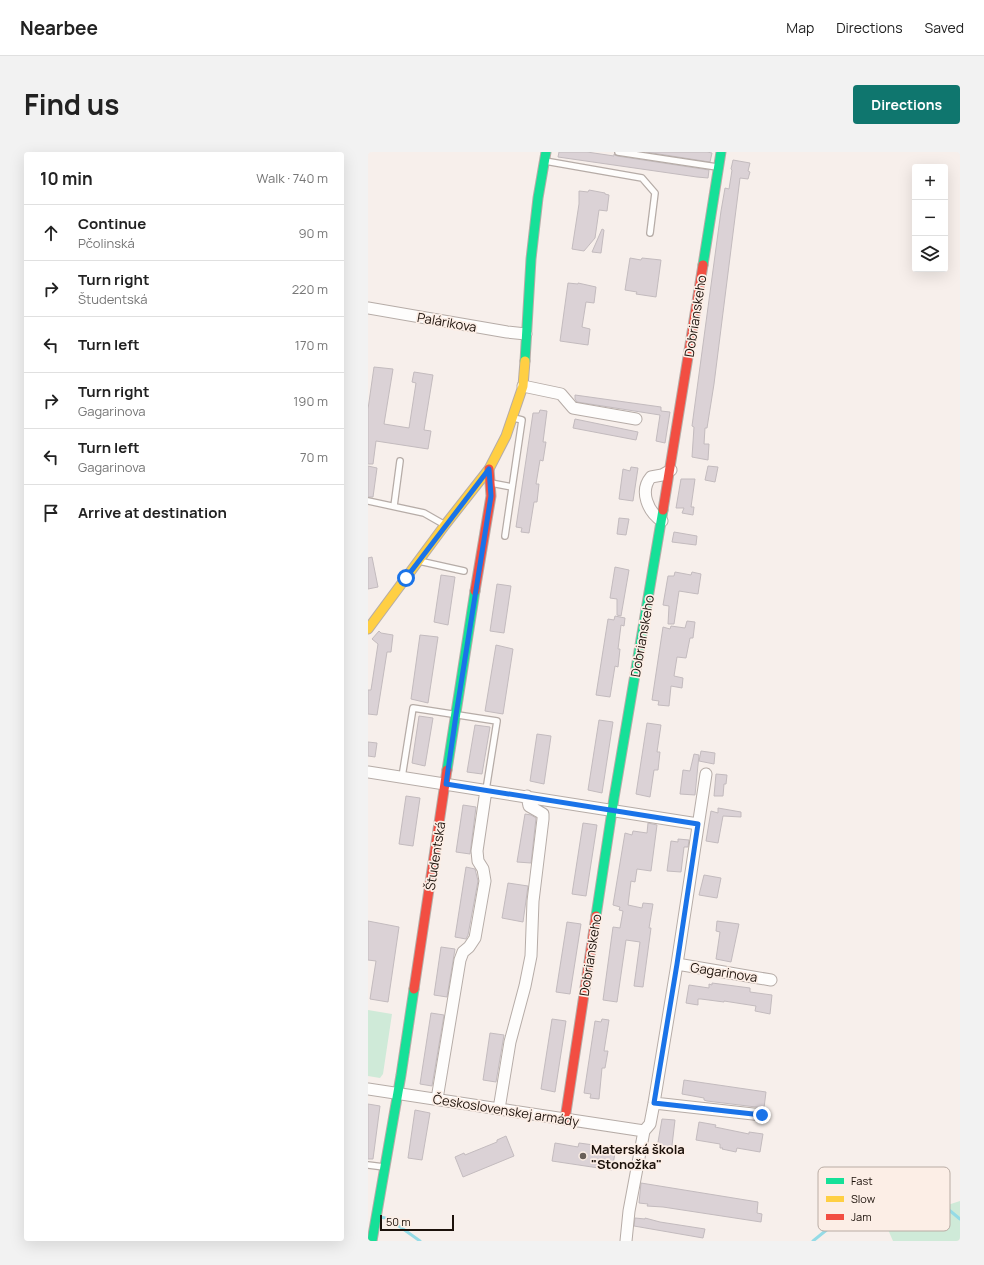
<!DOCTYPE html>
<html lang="en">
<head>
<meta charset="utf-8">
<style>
  body { margin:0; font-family:Manrope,sans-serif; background:#f2f2f2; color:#222 }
  .controls { position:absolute; right:12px; top:12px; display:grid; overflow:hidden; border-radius:4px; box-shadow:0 4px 16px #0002 }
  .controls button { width:36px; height:36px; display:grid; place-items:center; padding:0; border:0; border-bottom:1px solid #e0e0e0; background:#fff; color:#222; font:20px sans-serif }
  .scale { position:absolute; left:12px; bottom:10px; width:74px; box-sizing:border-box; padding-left:4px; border:2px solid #1c110a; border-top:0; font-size:11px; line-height:14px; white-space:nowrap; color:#1c110a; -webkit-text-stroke:3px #fceee6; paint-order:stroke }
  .stop { position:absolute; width:12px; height:12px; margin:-9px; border:3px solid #1a73e8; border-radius:50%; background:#fff }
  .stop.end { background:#1a73e8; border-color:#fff; box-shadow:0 1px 4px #0008 }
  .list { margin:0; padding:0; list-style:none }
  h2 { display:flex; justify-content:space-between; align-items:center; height:52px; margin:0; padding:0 16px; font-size:17px }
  h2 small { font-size:13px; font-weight:400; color:#767676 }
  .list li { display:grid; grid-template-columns:26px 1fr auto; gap:12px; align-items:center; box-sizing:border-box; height:56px; padding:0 16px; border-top:1px solid #e0e0e0 }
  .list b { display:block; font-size:15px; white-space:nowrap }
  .list p { margin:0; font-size:13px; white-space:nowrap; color:#767676 }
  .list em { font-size:13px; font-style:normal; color:#767676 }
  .icon { flex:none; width:22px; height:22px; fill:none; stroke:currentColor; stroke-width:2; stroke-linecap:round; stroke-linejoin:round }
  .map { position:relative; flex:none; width:592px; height:1089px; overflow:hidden; border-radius:4px }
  header { display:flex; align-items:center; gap:24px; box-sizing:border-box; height:56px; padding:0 20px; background:#fff; border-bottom:1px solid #e0e0e0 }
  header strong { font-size:19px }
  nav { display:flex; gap:22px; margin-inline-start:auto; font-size:14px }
  .intro { display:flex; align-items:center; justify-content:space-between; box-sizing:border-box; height:96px; padding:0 24px }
  h1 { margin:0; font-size:28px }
  .button { padding:10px 18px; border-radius:4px; background:#0f766e; color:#fff; font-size:14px; font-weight:700 }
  main { display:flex; gap:24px; padding:0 24px }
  aside { flex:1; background:#fff; border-radius:4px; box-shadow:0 4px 16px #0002 }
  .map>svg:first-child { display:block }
  .green { fill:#cfead8 }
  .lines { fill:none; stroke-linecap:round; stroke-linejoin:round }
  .stream { stroke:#95dbe6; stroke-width:3 }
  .building { fill:#dbd2d6; stroke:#c3bbbe }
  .lane-casing { stroke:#b6aca7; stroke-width:8 }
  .street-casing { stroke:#b6aca7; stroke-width:13 }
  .fast-casing { stroke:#b6aca7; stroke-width:11 }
  .slow-casing { stroke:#b6aca7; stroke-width:11 }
  .jam-casing { stroke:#b6aca7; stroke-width:11 }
  .lane { stroke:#fefdfc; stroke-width:5.5 }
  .street { stroke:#fefdfc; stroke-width:11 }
  .fast { stroke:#16e098; stroke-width:9 }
  .slow { stroke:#ffcf43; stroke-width:9 }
  .jam { stroke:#f24e42; stroke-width:9 }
  .route { stroke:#1a73e8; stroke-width:5 }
  .poi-dot { fill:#695f59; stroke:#fceee6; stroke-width:1.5 }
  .labels { text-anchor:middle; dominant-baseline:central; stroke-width:3.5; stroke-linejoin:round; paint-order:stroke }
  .street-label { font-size:13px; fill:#1c110a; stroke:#fceee6 }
  .poi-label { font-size:13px; font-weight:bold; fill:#1c110a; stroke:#fceee6; text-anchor:start }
  .key { fill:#fceee6; stroke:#b9aca4; stroke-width:1 }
  .key-label { font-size:11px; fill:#1c110a }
</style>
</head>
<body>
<header>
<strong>Nearbee</strong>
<nav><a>Map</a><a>Directions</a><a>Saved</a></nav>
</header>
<div class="intro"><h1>Find us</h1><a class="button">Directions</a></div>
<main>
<aside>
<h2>10 min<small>Walk · 740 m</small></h2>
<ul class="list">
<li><svg class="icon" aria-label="ahead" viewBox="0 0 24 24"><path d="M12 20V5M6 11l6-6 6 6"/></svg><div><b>Continue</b><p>Pčolinská</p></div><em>90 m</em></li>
<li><svg class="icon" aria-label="right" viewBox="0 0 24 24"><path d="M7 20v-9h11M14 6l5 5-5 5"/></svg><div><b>Turn right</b><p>Študentská</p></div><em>220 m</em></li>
<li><svg class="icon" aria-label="left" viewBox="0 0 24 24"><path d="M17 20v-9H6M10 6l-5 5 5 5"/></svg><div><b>Turn left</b></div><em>170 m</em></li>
<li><svg class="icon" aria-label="right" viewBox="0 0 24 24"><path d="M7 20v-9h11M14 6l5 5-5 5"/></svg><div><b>Turn right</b><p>Gagarinova</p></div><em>190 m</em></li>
<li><svg class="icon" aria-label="left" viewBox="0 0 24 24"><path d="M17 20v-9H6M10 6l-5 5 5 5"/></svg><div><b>Turn left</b><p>Gagarinova</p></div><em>70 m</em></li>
<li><svg class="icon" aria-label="arrive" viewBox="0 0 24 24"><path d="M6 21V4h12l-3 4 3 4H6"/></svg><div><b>Arrive at destination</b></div></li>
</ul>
</aside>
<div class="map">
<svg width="592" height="1089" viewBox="0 0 592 1089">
  <rect width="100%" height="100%" fill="#f7efeb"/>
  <path class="green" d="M0 858 24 862 15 922 12 926 0 924Z
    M592 1049V1089H525L518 1073Z"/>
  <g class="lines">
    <path class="stream" d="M13 1065 21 1067 52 1089
      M445 1089 461 1076 480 1073 502 1057 526 1047 566 1053H575L592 1067"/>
  </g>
  <path class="building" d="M191 0H219L246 4V2L249 4 341 18 340 26 329 25 190 5Z
    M278 0H339L344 1 342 10Z
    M365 8 382 11 380 19 382 20 380 27 372 26 346 232 339 276H337L336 292H341L340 308 324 305 326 275 324 274 353 59 357 36 361 37 364 18 363 17Z
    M221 38 237 41V42L241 43 239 59 231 58 227 86 216 99 204 97 211 52V39L220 40Z
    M234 77 236 78 233 101 224 100Z
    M262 106 273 108 274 106 293 108 288 145 268 142 269 140 257 138Z
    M200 131 210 132V131L228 135 226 151 218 150 214 175 222 177 220 193 192 189Z
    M6 215 25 217 16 272 41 276 48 231 44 230 46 220 65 223 56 278 63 279 60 297 8 289 5 312H0V257Z
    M207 243 293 255V259L302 260 297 291 288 289 292 263 209 250 207 247Z
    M172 258 179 259 175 290H178L175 309 172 308 168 332H171L169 350H166L161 381 153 380 154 376 148 375 165 261H171Z
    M207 267 270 280 268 288 205 276Z
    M0 314 9 316 5 345H0Z
    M340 314 350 315 347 330 337 328Z
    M263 315 270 316 265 349 251 347 255 317 262 319Z
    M313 327H327L323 355H326L325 363 314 361 316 356H308Z
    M251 366 261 367 258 383 249 382Z
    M306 380 329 384 328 393 304 390Z
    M4 405 10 435 0 437V406Z
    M247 415 261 418 253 464 249 463V447L242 446Z
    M307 420 323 423 324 420 333 422 330 442 311 439 306 472H300L301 454 295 453 300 424H306Z
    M73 423 87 425 80 473 66 470Z
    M129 432 143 434 136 481 122 479Z
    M247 464 257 466 256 474 253 473 250 497H252L250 515 247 514 242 545 228 543 240 467 246 468Z
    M319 469 327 470 325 486H322L318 506 309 505 306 524 315 526 314 536 303 534 301 554 290 553 291 549 284 548 295 475 302 477 303 474 317 476Z
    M11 479 13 481 25 483 23 500H19L9 563 0 562V538H3L10 492 4 487Z
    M52 483 70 485 60 551 43 547Z
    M128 493 145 497 135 562 117 559Z
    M51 564 65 566 57 614 44 611Z
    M231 568 245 570 234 641 220 638Z
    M279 571 293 573 289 600H292L290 618H286L282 645 268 642Z
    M107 573 122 575 114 622 99 620Z
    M169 582 183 584 176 632 162 629Z
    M0 590 9 591 7 605 0 604Z
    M333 599 347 601 346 612 331 609Z
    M326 602 331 603 327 643 312 642 315 618 322 619Z
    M348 622 359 623 358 632H356L355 644H346Z
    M38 644 52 646 45 694 31 692Z
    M95 653 108 655 102 702 88 700Z
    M350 656 373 660V665L355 664 350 691 338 689 343 659 350 661Z
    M157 662 163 663 168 666 163 711 149 710Z
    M215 671 229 673 218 744 204 742Z
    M280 671 289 673 283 719 269 717 267 730 263 729 260 753 274 756 275 751 285 752 281 776H283L275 835 266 834 272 790 258 788 249 850 235 848 245 775 252 776 255 759 251 758 252 755 245 753 257 681 264 683 265 679 279 681Z
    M310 687 321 688 320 695H316L313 720 299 719 303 689 310 690Z
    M98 715 107 717 110 729 100 783 98 787 87 785Z
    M336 723 353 726 349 746 331 743Z
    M140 731 160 734 155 770 134 766Z
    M0 769 31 775 20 850 2 847 8 809 0 808Z
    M349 769 371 772 363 810 348 807 352 780 348 779Z
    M199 770 213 772 202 842 188 840Z
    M73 795 87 797 79 845 66 843Z
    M344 831 382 836V840L404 843 402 862 387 859 388 854 356 849V850L333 847H330V853L318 851 321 833 341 836V832L344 833Z
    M63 861 76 863 64 934 52 932Z
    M184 867 198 869 187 940 173 937Z
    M234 867 241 868 236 899H240L237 916H234L231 947 222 946 223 942 216 941 227 869 233 870Z
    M122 881 136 883 128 930 115 928Z
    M316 928 398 940 396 956 339 949 336 948V946L314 942Z
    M0 952 12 954 5 1007H0Z
    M47 958 62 961 54 1008 40 1006Z
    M294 967 307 968 303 1002 295 1001V997L289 996Z
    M331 970 348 973 347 975 381 982V980L395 982 392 1000 369 996 368 1000 354 997 355 996H352V992L328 988Z
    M138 984 146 1004 95 1025 87 1005 96 1001 97 1003 129 990V988Z
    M187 991 210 995 211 991 226 993 225 998 247 1001 244 1018 184 1009Z
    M273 1031 390 1050 389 1061 394 1062 393 1070 295 1055 279 1054 280 1052 271 1051Z
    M267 1066 277 1067V1066L292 1070 337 1077 335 1086 266 1074Z"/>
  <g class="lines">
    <g class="lane-casing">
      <path id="lane" d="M250 0 349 15
        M177 9 274 26 287 41 282 81
        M123 331 144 335
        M0 349 56 361 77 373
        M26 354 32 309
        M137 384 154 268 146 266
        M51 409 96 419
        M34 625 45 556 129 569 118 638
        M0 1013 16 1015"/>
    </g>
    <g class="street-casing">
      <path id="street" d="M0 156 139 180 158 182
        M155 234 193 242 205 256 268 267
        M294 369C280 360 271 339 283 325L294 323 303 318
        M0 620 330 672
        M309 812 403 828
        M0 937 276 979
        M69 947 92 808 95 800 101 795 107 786 117 729 115 717 110 709 109 699 118 638
        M286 951 394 963
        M131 957 142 890 157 834 163 804 165 749 175 667V662L161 654 159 644
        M258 1089 261 1059 276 979 282 972 286 951 309 812 338 622"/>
    </g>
    <g class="fast-casing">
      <path id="fast" d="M335 113 353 0
        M157 209 163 107 170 46 178 0
        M79 618 107 439
        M228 764 246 646 295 358
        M4 1089 33 923 46 837"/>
    </g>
    <g class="slow-casing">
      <path id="slow" d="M0 477 77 373 121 317 138 284 155 234 157 209"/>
    </g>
    <g class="jam-casing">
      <path id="jam" d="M295 358 335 113
        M107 439 123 344 121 317
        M46 837 79 618
        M197 967 228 764"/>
    </g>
    <use href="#lane" class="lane"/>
    <use href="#street" class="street"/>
    <use href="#fast" class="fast"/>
    <use href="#slow" class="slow"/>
    <use href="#jam" class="jam"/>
  </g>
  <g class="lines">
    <path class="route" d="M38 426 121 317 123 344 88 563 78 632 330 672 309 812 286 951 394 963"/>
  </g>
  <circle class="poi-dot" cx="215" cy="1004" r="4"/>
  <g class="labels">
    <g class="street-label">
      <text transform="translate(327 164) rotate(-81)">Dobrianskeho</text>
      <text transform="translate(79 170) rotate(10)">Palárikova</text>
      <text transform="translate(274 484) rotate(-80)">Dobrianskeho</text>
      <text transform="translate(67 704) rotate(-81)">Študentská</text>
      <text transform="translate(222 803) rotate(-81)">Dobrianskeho</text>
      <text transform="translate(356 820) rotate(9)">Gagarinova</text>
      <text transform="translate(138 958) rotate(9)">Československej armády</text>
    </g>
    <g class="poi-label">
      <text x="223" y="997">Materská škola<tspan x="223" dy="15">"Stonožka"</tspan></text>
    </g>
  </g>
  <rect x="450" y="1015" width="132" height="64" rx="6" class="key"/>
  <rect x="458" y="1026" width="18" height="6" fill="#16e098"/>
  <rect x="458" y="1044" width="18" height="6" fill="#ffcf43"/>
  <rect x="458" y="1062" width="18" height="6" fill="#f24e42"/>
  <g class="key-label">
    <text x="483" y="1033">Fast</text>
    <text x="483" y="1051">Slow</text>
    <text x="483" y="1069">Jam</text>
  </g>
</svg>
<div class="controls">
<button>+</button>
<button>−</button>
<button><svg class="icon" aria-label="layers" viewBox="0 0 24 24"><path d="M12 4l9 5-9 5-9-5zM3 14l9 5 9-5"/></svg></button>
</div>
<div class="scale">50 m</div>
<div class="stop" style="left:38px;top:426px"></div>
<div class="stop end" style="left:394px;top:963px"></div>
</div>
</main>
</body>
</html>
